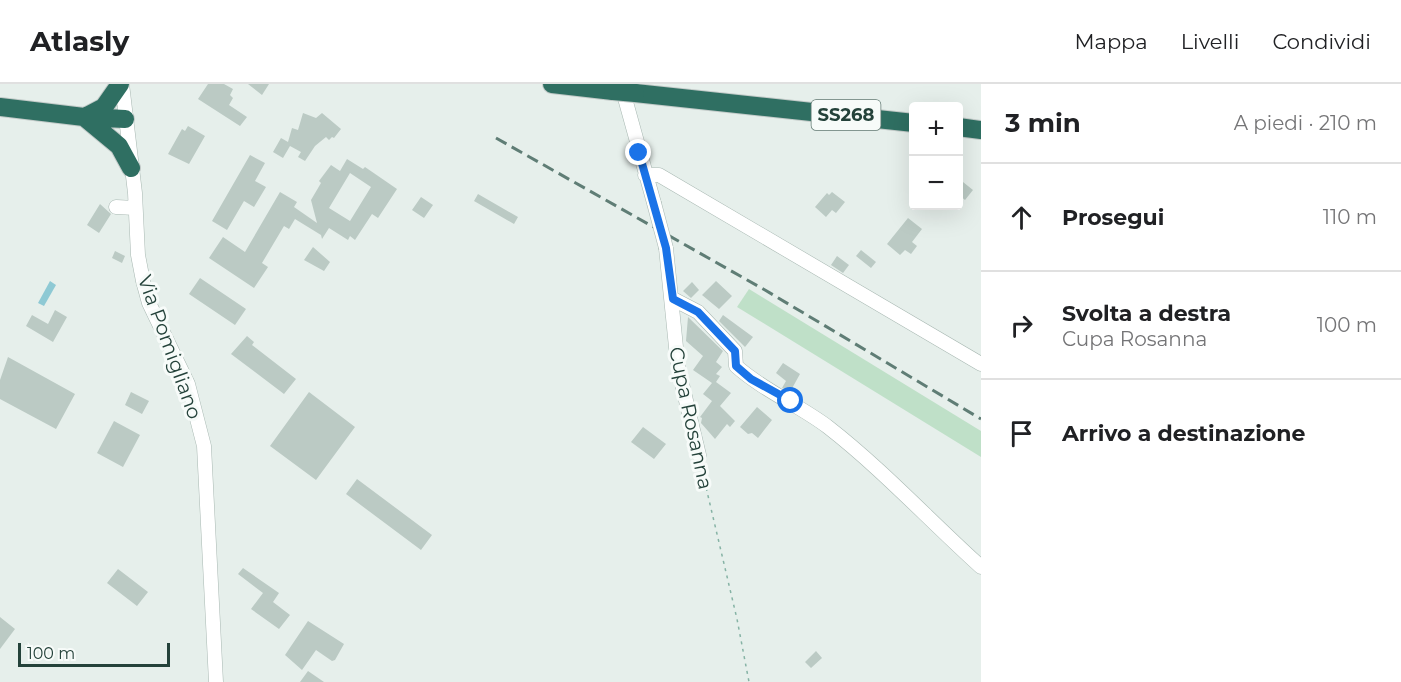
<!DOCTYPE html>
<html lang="it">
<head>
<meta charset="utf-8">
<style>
  body { margin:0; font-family:Montserrat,sans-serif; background:#f2f2f2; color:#202124 }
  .controls { position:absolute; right:18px; top:18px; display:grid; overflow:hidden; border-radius:6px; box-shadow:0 6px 24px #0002 }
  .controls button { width:54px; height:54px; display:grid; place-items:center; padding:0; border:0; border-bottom:2px solid #e0e0e0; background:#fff; color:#202124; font:30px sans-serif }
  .scale { position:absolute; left:18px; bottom:15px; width:152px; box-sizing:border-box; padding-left:6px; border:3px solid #24423a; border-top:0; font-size:16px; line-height:21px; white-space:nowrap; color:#24423a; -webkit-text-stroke:4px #f7fbf9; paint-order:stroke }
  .stop { position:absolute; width:18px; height:18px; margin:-14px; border:4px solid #1a73e8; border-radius:50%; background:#fff }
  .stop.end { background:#1a73e8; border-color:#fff; box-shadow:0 2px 6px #0008 }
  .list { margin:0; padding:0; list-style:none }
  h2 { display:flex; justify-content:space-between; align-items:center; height:78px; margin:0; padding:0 24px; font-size:26px }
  h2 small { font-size:20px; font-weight:400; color:#757577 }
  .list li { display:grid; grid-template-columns:39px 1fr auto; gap:18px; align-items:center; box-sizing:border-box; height:108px; padding:0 24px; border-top:2px solid #e0e0e0 }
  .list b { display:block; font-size:22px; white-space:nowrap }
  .list p { margin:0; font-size:20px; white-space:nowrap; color:#757577 }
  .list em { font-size:20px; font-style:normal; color:#757577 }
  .icon { flex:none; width:33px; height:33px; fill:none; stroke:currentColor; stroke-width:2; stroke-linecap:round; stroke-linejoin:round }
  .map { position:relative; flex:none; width:981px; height:598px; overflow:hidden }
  header { display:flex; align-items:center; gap:36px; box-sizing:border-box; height:84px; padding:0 30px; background:#fff; border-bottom:2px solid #e0e0e0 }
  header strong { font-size:28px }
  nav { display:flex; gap:33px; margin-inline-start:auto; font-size:21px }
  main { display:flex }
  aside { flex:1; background:#fff }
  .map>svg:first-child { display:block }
  .green { fill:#bfe0c8 }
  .water { fill:#8ec9d4 }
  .building { fill:#bbcac4; fill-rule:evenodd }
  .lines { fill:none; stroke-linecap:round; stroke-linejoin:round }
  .minor-casing { stroke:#a8b8b2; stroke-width:15 }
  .highway-casing { stroke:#c2cac8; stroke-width:20 }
  .path { stroke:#86b3a5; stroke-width:1.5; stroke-dasharray:3 4.5; stroke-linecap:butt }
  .minor { stroke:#fff; stroke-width:14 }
  .highway { stroke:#2f6f62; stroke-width:18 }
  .rail { stroke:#5f7d75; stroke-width:3; stroke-dasharray:12 6; stroke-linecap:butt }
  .minor-bridge-casing { stroke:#a8b8b2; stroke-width:15; stroke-linecap:butt }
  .highway-bridge-casing { stroke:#c2cac8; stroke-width:20; stroke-linecap:butt }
  .minor-bridge { stroke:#fff; stroke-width:14 }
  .highway-bridge { stroke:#2f6f62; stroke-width:18 }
  .route { stroke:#1a73e8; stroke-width:8 }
  .labels { text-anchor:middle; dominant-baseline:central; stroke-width:6; stroke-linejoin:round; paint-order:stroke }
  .shield { fill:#f7fbf9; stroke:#637a73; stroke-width:1.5 }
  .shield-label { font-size:18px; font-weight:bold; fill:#24423a }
  .street-label { font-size:20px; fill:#24423a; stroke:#f7fbf9 }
</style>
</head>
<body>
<header>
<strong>Atlasly</strong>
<nav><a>Mappa</a><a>Livelli</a><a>Condividi</a></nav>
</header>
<main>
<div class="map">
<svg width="981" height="598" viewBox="0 0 981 598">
  <rect width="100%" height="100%" fill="#e6efeb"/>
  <path class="green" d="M749 205 981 347V373L737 223Z"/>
  <path class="water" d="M50 197 56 201 44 222 38 219Z"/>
  <path class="building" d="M208 0H224L233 5 230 11 233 14 229 21 247 33 240 42 198 15Z
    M248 0H269L262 11Z
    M303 29 316 34 322 29 341 45 334 54 332 53 329 56 326 53 315 62 305 77 298 73 301 68 290 62 283 74 273 68 281 54 288 58 292 44 298 46Z
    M188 42 205 52 189 80 168 70 182 45 185 47Z
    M250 71 265 79 255 97 266 103 254 123 244 117 227 146 212 137Z
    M347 75 363 85 365 83 397 105 378 134 372 130 355 156 350 152 348 156 329 144 322 155 321 151 295 135 289 145 284 142 262 179 268 183 254 204 209 174 223 153 245 168 280 108 297 118 294 123 317 139 311 116 321 99 319 97 331 81 340 87ZM350 89 371 103 350 137 329 124Z
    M958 94 973 106 965 116 958 110Z
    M832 108 845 118 836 129 832 126 826 133 815 123 827 109 829 111Z
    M478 110 518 133 514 140 474 117Z
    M421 113 433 121 424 134 412 126Z
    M100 120 111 130 99 149 87 141Z
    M908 134 922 145 912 158 917 162 911 170 905 166 900 171 887 160Z
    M313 163 330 178 324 187 304 176Z
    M861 166 876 178 871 184 856 172Z
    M115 167 125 172 122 179 112 174Z
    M837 172 849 181 843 189 831 181Z
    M200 194 246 225 235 241 189 210Z
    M716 197 732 212 719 225 702 211Z
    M692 198 699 206 691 214 683 207Z
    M55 226 67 233 53 258 26 242 32 231 48 240Z
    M723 231 753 253 745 263 719 237Z
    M688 233 723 267 716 278 722 283 716 290 720 292 716 298 731 309 720 322 735 337 730 343 727 340 715 355 701 339 702 334 700 333 712 317 703 310 712 299 693 286 703 272 686 257Z
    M247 252 254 258 252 261 296 295 284 310 231 270Z
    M8 273 75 310 56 345 0 315V296Z
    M783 279 800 290 790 308 782 304 786 297 776 289Z
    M131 308 149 317 142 330 125 321Z
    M309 308 355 343 316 396 270 362Z
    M757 323 772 336 758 354 752 349 748 350 740 343Z
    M114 337 140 351 123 383 97 369Z
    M643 343 666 360 654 375 631 358Z
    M357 395 432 451 421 466 346 410Z
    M243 484 279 509 273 518 290 531 279 545 251 525 263 509 238 490Z
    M118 485 148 508 137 522 107 499Z
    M0 533 15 545 0 565Z
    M308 537 344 560 335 576 332 577 316 566 302 586 285 571Z
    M816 567 822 574 811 584 805 578Z
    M308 587 324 598H300Z"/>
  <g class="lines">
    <g class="minor-casing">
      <path id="minor" d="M122 0 135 109 138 171 143 197 149 219 188 300 204 362 216 598
        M621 0 654 119
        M645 91H659L981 280
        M116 123 135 124
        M666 164 678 283 699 371
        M673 215 698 228 735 267 736 282C764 307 799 321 828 343 882 385 930 437 981 483"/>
    </g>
    <g class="highway-casing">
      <path id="highway" d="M552 0 613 7
        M635 9 914 39
        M0 23 84 33 125 35
        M84 33 119 62 131 84
        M85 33 104 23 120 0
        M958 43 981 46"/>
    </g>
    <path class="path" d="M701 382 737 535 749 598"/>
    <use href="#minor" class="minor"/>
    <use href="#highway" class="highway"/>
    <path class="rail" d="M496 54 765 206 981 335"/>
    <g class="minor-bridge-casing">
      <path id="minor-bridge" d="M654 119 666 164"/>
    </g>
    <g class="highway-bridge-casing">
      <path id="highway-bridge" d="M613 7 635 9"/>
    </g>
    <use href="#minor-bridge" class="minor-bridge"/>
    <use href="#highway-bridge" class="highway-bridge"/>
  </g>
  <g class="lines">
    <path class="route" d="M639 69 666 164 673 215 698 228 735 267 736 282 751 295 791 317"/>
  </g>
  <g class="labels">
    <rect class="shield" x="811.5" y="16" width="69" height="30" rx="4.5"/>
    <g class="shield-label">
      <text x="846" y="31">SS268</text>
    </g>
    <g class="street-label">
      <text transform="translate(170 263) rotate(70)">Via Pomigliano</text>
      <text transform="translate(691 334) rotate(78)">Cupa Rosanna</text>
    </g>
  </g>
</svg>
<div class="controls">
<button>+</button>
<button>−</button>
</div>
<div class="scale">100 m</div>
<div class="stop" style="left:791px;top:317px"></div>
<div class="stop end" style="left:639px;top:69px"></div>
</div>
<aside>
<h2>3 min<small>A piedi · 210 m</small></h2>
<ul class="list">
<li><svg class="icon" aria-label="ahead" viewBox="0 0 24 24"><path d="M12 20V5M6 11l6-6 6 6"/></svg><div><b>Prosegui</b></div><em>110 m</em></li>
<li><svg class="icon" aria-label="right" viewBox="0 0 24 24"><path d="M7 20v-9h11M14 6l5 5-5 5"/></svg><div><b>Svolta a destra</b><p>Cupa Rosanna</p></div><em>100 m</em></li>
<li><svg class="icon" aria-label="arrive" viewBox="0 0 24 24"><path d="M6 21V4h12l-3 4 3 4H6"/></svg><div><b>Arrivo a destinazione</b></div></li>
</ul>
</aside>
</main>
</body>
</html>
